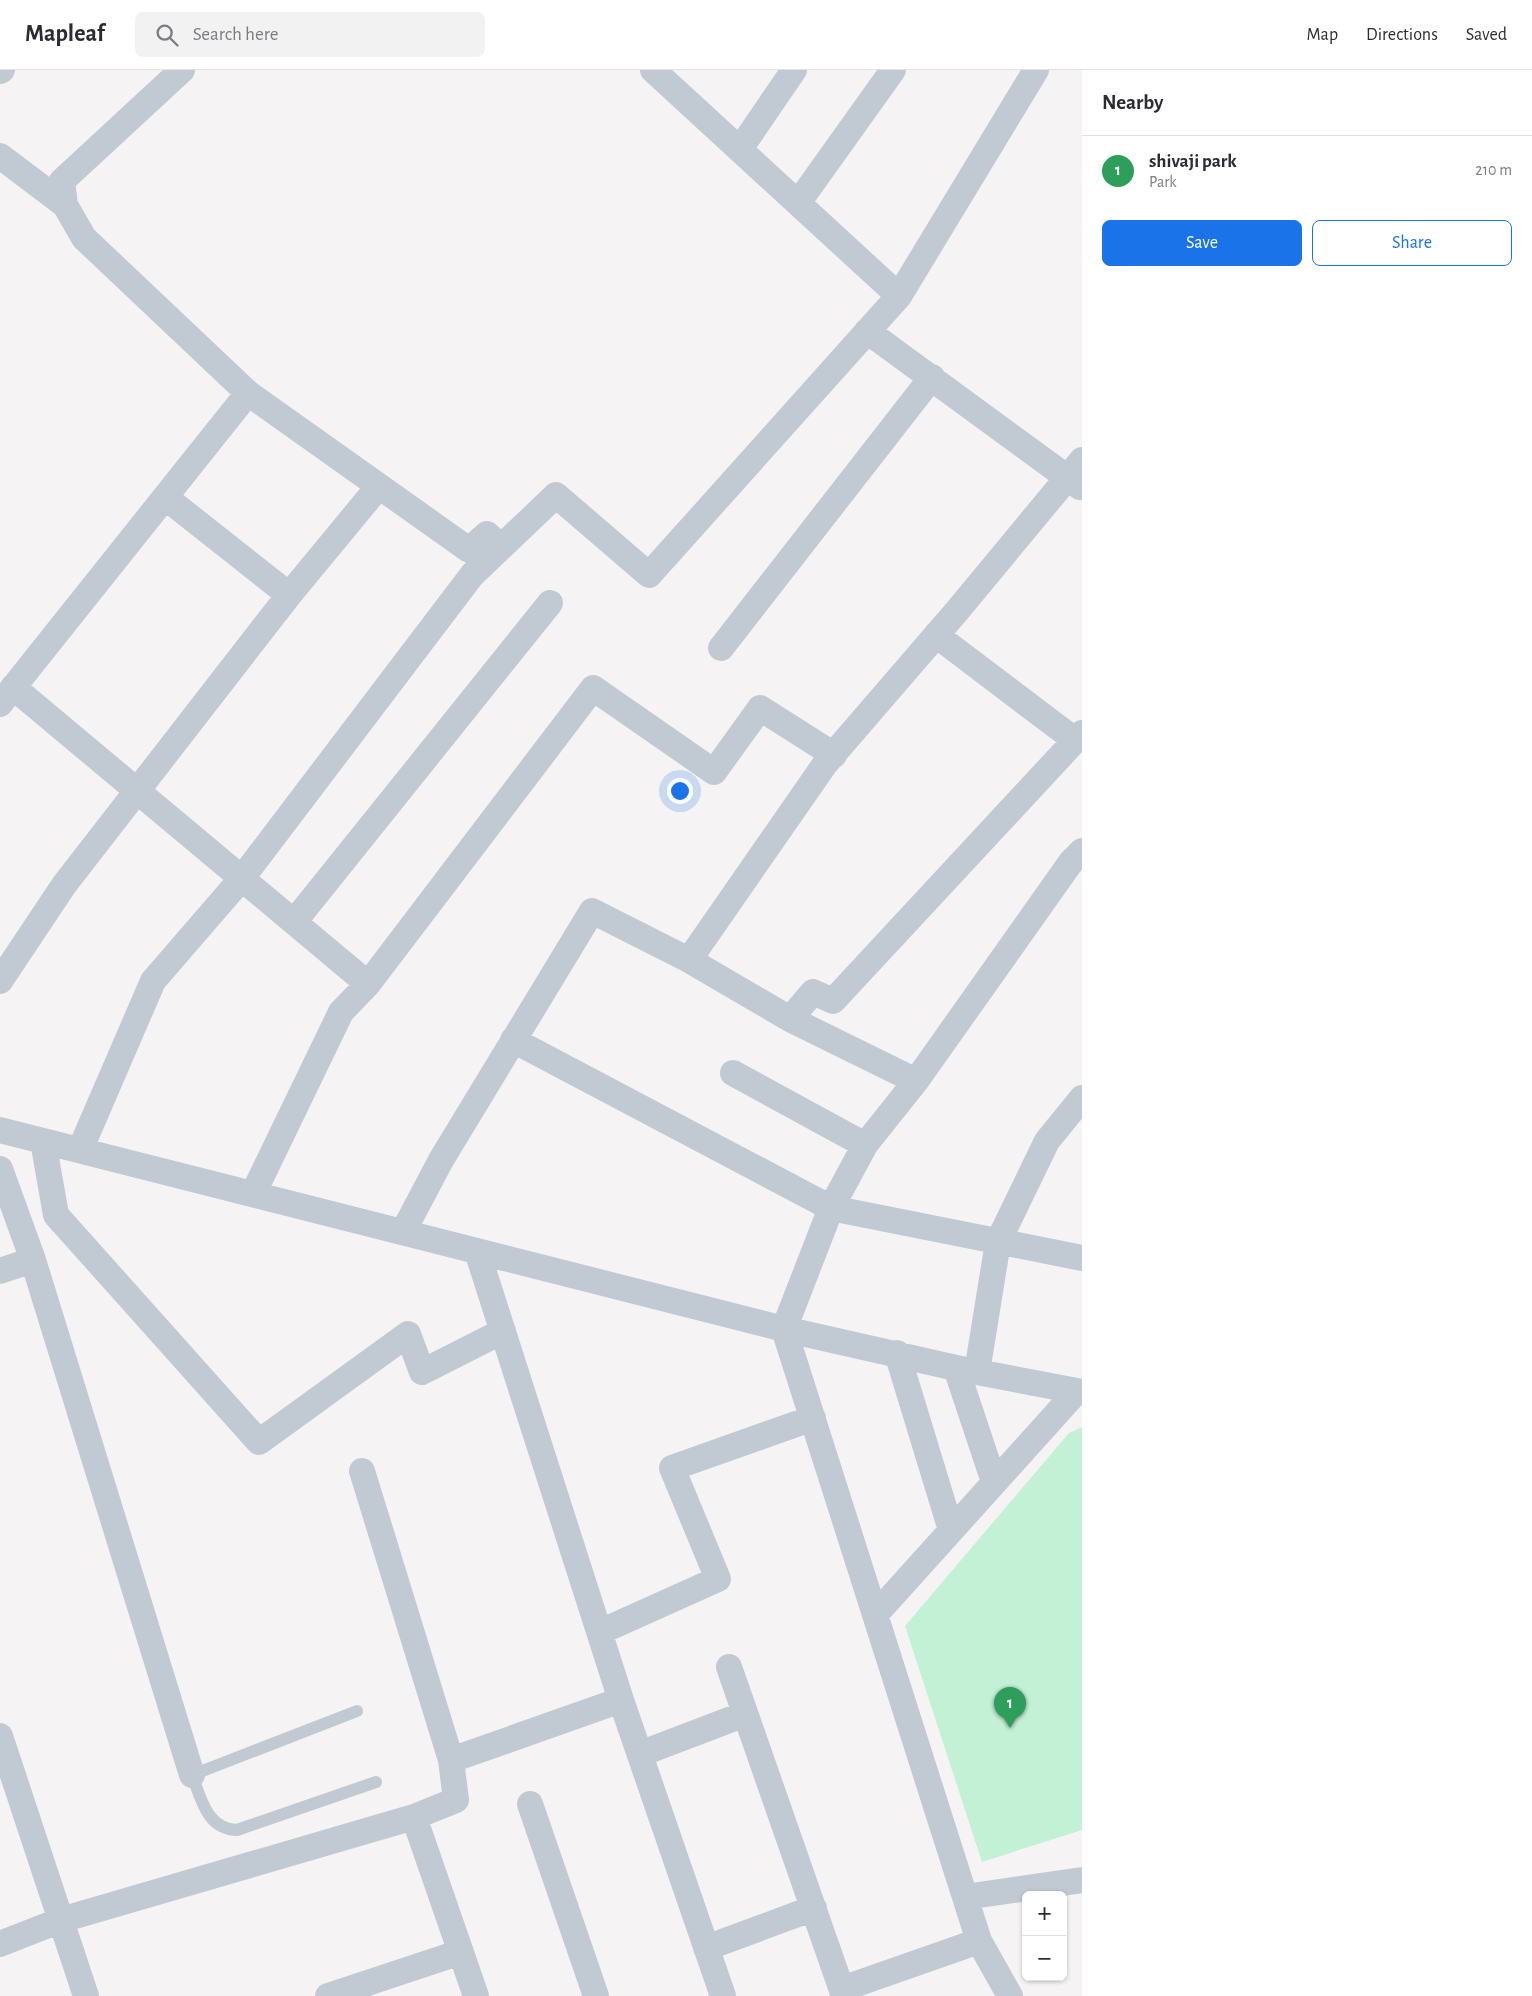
<!DOCTYPE html>
<html lang="en">
<head>
<meta charset="utf-8">
<style>
  body { margin:0; font-family:"Alegreya Sans",sans-serif; background:#f2f2f3; color:#2b2b33 }
  .controls { position:absolute; right:15px; bottom:15px; display:grid; overflow:hidden; border-radius:8px; box-shadow:0 1px 4px #0004 }
  .controls button { width:45px; height:45px; display:grid; place-items:center; padding:0; border:0; border-bottom:1px solid #e1e1e2; background:#fff; color:#2b2b33; font:25px sans-serif }
  .you { position:absolute; left:679px; top:720px; width:18px; height:18px; margin:-12px; border:4px solid #fff; border-radius:50%; background:#1a73e8; box-shadow:0 0 0 8px #1a73e833 }
  .badge { display:grid; place-items:center; width:32px; height:32px; border-radius:50%; background:#1a73e8; color:#fff; font-size:16px; font-weight:700 }
  .pin { position:absolute; translate:-50% -41px; filter:drop-shadow(0 1px 2px #0008) }
  .pin::after { content:''; position:absolute; top:26px; width:18px; height:15px; background:inherit; clip-path:polygon(0 0,100% 0,50% 100%) }
  .list { margin:0; padding:0; list-style:none }
  h2 { display:flex; justify-content:space-between; align-items:center; height:65px; margin:0; padding:0 20px; font-size:21px }
  h2 small { font-size:16px; font-weight:400; color:#7c7c81 }
  .list li { display:grid; grid-template-columns:32px 1fr auto; gap:15px; align-items:center; box-sizing:border-box; height:70px; padding:0 20px; border-top:1px solid #e1e1e2 }
  .list b { display:block; font-size:19px; white-space:nowrap }
  .list p { margin:0; font-size:16px; white-space:nowrap; color:#7c7c81 }
  .list em { font-size:16px; font-style:normal; color:#7c7c81 }
  .actions { display:flex; gap:10px; padding:15px 20px }
  .actions a { flex:1; padding:11px 0; border:1px solid #1a73e8; border-radius:8px; text-align:center; font-size:18px; color:#1a73e8 }
  .actions .main { background:#1a73e8; color:#fff }
  .icon { flex:none; width:28px; height:28px; fill:none; stroke:currentColor; stroke-width:2; stroke-linecap:round; stroke-linejoin:round }
  .map { position:relative; flex:none; width:1082px; height:1926px; overflow:hidden }
  header { display:flex; align-items:center; gap:30px; box-sizing:border-box; height:70px; padding:0 25px; background:#fff; border-bottom:1px solid #e1e1e2 }
  header strong { font-size:24px }
  nav { display:flex; gap:28px; margin-inline-start:auto; font-size:18px }
  .search { width:350px; height:45px; background:#f2f2f3; display:flex; align-items:center; gap:12px; box-sizing:border-box; padding:0 18px; border-radius:8px; color:#7c7c81; font-size:19px }
  main { display:flex }
  aside { flex:1; background:#fff }
  .map>svg:first-child { display:block }
  .green { fill:#c3f1d5 }
  .lines { fill:none; stroke-linecap:round; stroke-linejoin:round }
  .service { stroke:#c1cad2; stroke-width:12 }
  .minor { stroke:#c1cad2; stroke-width:26 }
</style>
</head>
<body>
<header>
<strong>Mapleaf</strong>
<div class="search"><svg class="icon" aria-label="search" viewBox="0 0 24 24"><circle cx="10" cy="10" r="6"/><path d="M15 15l6 6"/></svg>Search here</div>
<nav><a>Map</a><a>Directions</a><a>Saved</a></nav>
</header>
<main>
<div class="map">
<svg width="1082" height="1926" viewBox="0 0 1082 1926">
  <rect width="100%" height="100%" fill="#f5f3f3"/>
  <path class="green" d="M1082 1357V1760L982 1792 905 1556 1069 1363Z"/>
  <g class="lines">
    <path class="service" d="M357 1641 192 1705C201 1729 207 1759 237 1760L376 1712"/>
    <path class="minor" d="M182 0 62 111 65 135 84 168 248 323 469 480 487 464 501 477
      M653 0 899 226 1036 0
      M0 1 2 0
      M740 79 794 0
      M0 86 65 135
      M798 133 893 0
      M867 261 1080 417
      M165 427 289 525
      M936 565 1076 671
      M721 578 932 307
      M13 617 368 914
      M0 634 248 323
      M294 852 550 533
      M689 890 825 694 957 541 1082 390
      M0 911 64 815 289 525 379 416
      M790 949 813 922 833 931 1082 663
      M513 970 831 1138 1082 1188
      M733 1003 865 1075
      M0 1060 784 1259 956 1298 1082 1322
      M43 1071 56 1145 259 1372 408 1264 422 1302 503 1261
      M80 1080 153 911 242 808 472 505 556 425 649 505 899 226
      M0 1099 33 1190 192 1705
      M253 1124 341 942 368 914 593 618 714 702 760 638 834 685
      M403 1162 441 1090 592 841 689 890 790 949 916 1011
      M477 1181 621 1630 723 1926
      M0 1201 33 1190
      M897 1283 951 1460
      M956 1298 994 1412
      M977 1302 998 1172 1047 1071 1082 1028
      M362 1401 451 1690 621 1630
      M875 1545 1077 1321
      M600 1562 718 1509 672 1398 813 1348
      M729 1597 844 1926
      M0 1666 86 1926
      M640 1684 745 1644
      M530 1734 596 1926
      M414 1747 456 1730 451 1690
      M965 1827 1082 1810
      M0 1874 61 1850 414 1747 476 1926
      M706 1878 814 1838
      M842 1919 979 1871
      M328 1926 461 1882
      M1010 1926 979 1871 784 1259 831 1138 865 1075 916 1011 1071 792 1082 781"/>
  </g>
</svg>
<div class="controls">
<button>+</button>
<button>−</button>
</div>
<div class="you"></div>
<div class="pin badge" style="left:1010px;top:1658px;background:#2e9e5b">1</div>
</div>
<aside>
<h2>Nearby<small></small></h2>
<ul class="list">
<li><span class="badge" style="background:#2e9e5b">1</span><div><b>shivaji park</b><p>Park</p></div><em>210 m</em></li>
</ul>
<div class="actions"><a class="main">Save</a><a>Share</a></div>
</aside>
</main>
</body>
</html>
